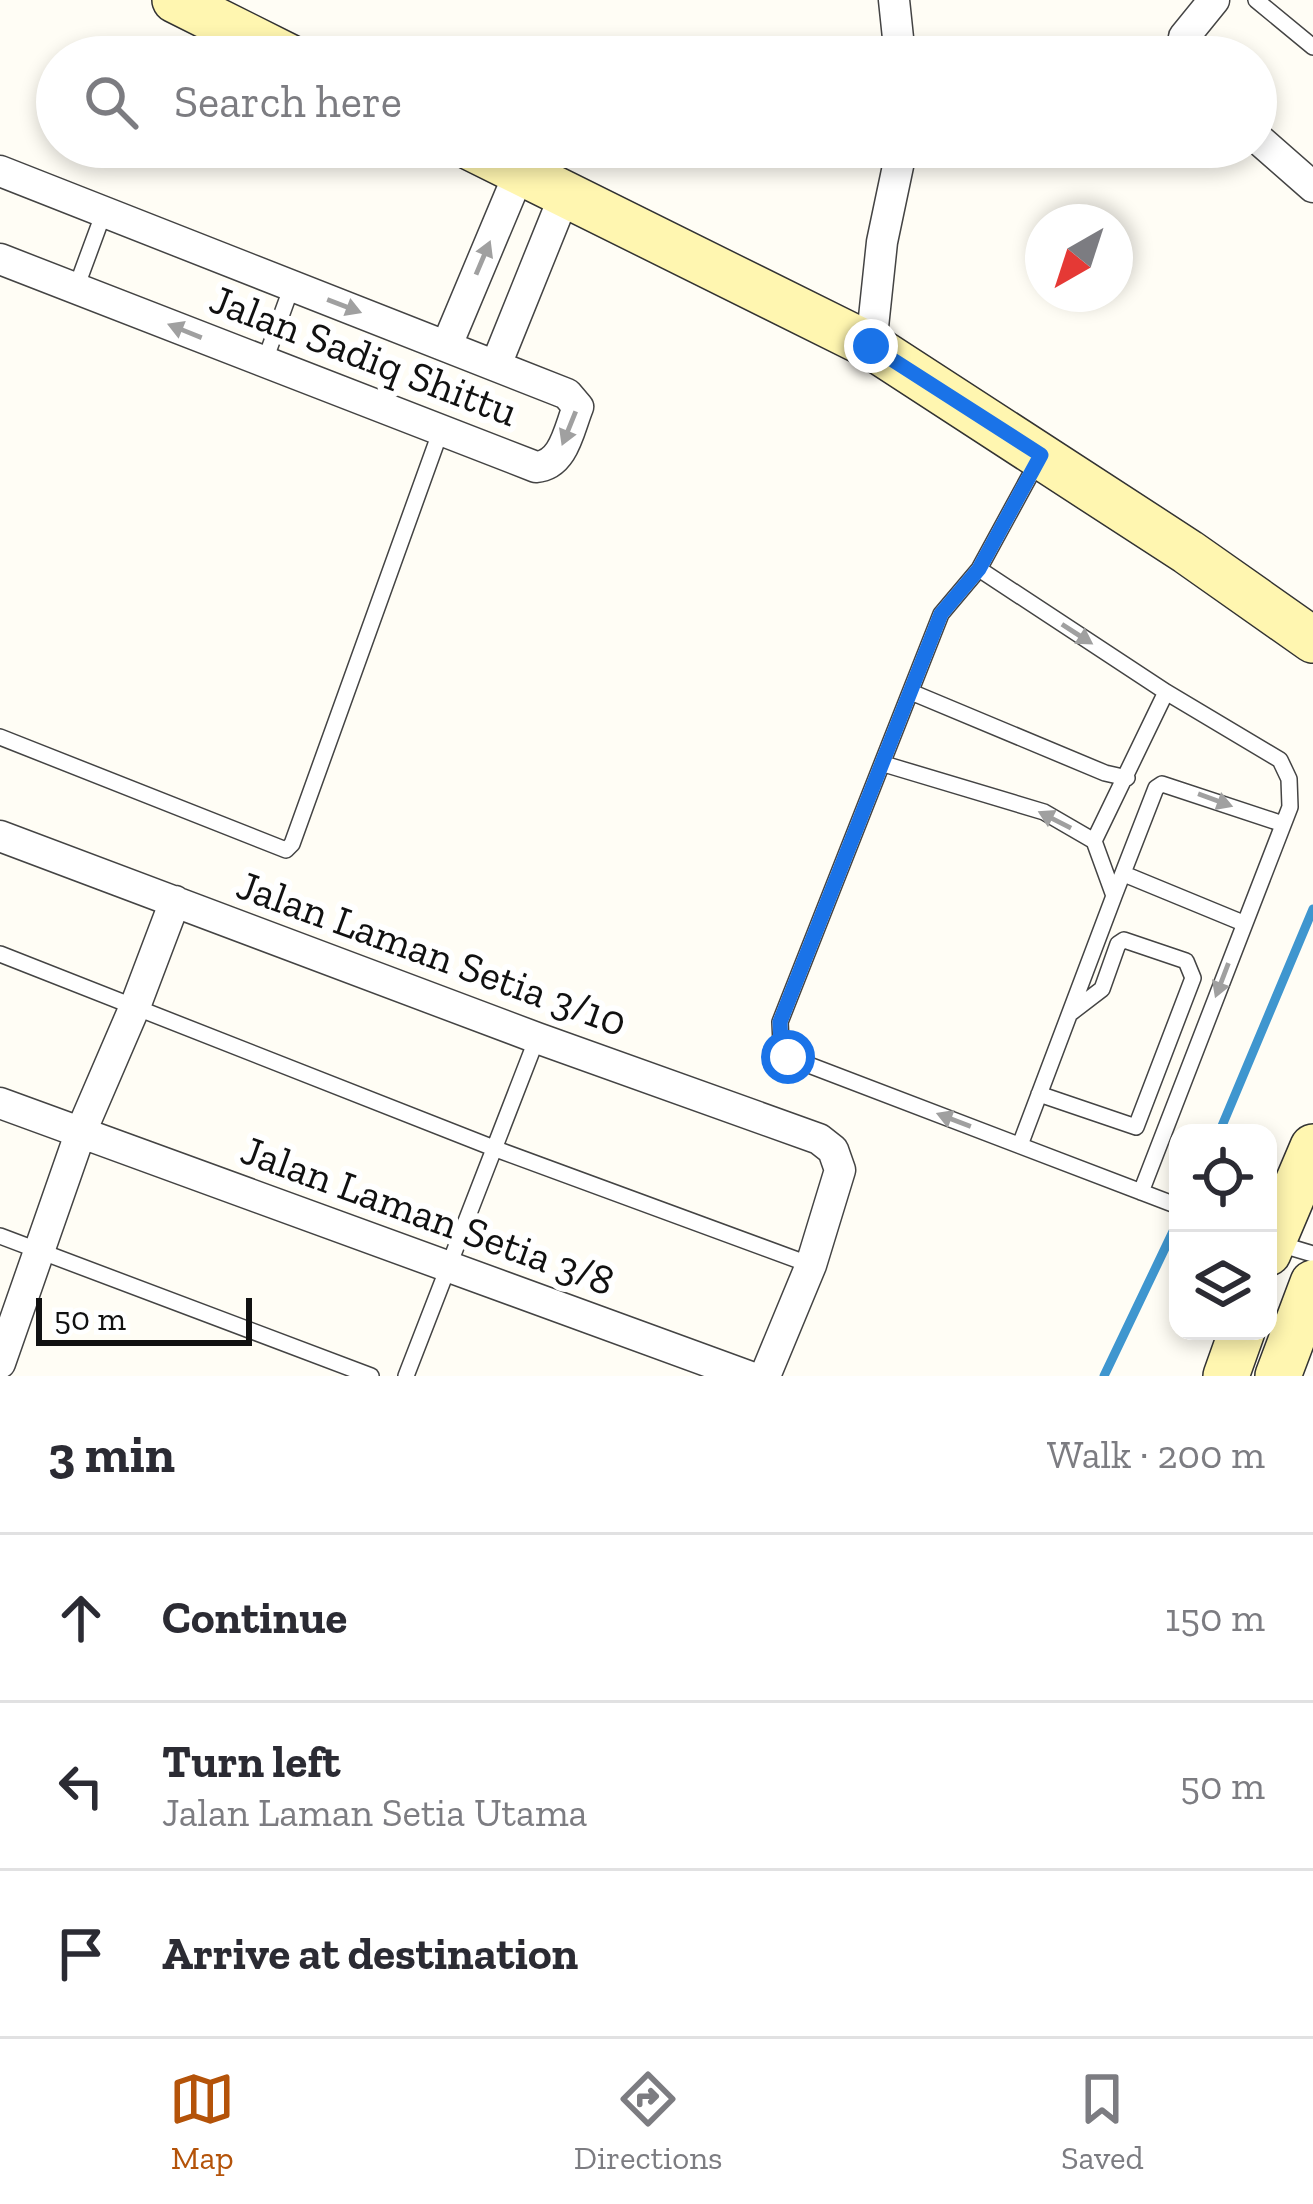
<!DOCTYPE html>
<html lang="en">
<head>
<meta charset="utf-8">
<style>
  body { margin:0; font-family:"Zilla Slab",serif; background:#f7f7f7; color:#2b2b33 }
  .controls { position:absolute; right:36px; bottom:36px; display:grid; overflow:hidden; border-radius:24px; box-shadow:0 6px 18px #0003 }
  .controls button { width:108px; height:108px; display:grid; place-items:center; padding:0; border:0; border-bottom:3px solid #e1e1e2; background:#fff; color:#2b2b33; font:60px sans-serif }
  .compass { position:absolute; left:1025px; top:204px; width:108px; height:108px; border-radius:50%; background:#fff; box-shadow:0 6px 18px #0003; rotate:219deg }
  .scale { position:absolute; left:36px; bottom:30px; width:216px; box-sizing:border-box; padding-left:12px; border:6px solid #111; border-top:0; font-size:33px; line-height:42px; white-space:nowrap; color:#111; -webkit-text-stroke:9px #fff; paint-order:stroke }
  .stop { position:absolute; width:36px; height:36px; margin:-27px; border:9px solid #1a73e8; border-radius:50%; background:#fff }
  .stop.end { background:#1a73e8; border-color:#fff; box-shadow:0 3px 12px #0008 }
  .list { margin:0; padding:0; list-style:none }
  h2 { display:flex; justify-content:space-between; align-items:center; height:156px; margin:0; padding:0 48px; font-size:51px }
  h2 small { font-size:39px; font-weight:400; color:#7c7c81 }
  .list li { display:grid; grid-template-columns:78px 1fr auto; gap:36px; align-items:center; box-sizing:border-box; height:168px; padding:0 48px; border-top:3px solid #e1e1e2 }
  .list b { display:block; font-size:45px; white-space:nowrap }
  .list p { margin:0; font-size:39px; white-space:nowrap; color:#7c7c81 }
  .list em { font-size:39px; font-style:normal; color:#7c7c81 }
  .icon { flex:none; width:66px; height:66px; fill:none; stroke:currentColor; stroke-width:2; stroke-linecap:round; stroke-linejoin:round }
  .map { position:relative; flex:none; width:1313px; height:1376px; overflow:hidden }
  .search { position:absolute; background:#fff; box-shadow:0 6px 18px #0003; left:36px; right:36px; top:36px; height:132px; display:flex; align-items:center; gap:30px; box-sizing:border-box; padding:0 42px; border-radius:66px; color:#7c7c81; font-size:45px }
  .sheet { height:660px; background:#fff }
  nav { display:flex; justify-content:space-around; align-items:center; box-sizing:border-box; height:168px; border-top:3px solid #e1e1e2; background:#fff; font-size:33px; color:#7c7c81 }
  nav a { display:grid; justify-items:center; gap:6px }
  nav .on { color:#b45309 }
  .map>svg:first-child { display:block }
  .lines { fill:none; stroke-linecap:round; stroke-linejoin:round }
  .stream { stroke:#3f96cf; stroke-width:9 }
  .lane-casing { stroke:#444; stroke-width:18 }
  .street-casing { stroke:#444; stroke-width:33 }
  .secondary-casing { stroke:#333; stroke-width:48 }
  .lane { stroke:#fff; stroke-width:15 }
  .street { stroke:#fff; stroke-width:30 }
  .secondary { stroke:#fff6b0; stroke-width:45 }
  .oneway { fill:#a0a0a0 }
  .route { stroke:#1a73e8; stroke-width:15 }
  .labels { text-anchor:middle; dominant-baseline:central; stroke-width:12; stroke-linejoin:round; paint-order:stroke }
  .street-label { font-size:42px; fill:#111; stroke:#fff }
</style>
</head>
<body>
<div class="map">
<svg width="1313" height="1376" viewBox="0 0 1313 1376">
  <rect width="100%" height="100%" fill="#fffdf5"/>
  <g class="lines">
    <path class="stream" d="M1219 1133 1313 909
      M1104 1376 1178 1221"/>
    <g class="lane-casing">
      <path id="lane" d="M1256 0 1313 47
        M76 288 104 212
        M264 363 292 286
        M1039 459 979 569 941 614 780 1022 781 1044 788 1057 1178 1206
        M979 569 1166 692 1280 760 1289 779 1290 807 1141 1192
        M911 692 1105 773 1127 778
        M0 737 286 850 292 844 441 430
        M884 764 1044 812 1094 841 1114 896 1020 1145
        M1094 841 1166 692
        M1124 874 1243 923
        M1114 896 1156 788 1162 784 1283 824
        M0 954 496 1149 811 1265
        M1039 1094 1136 1127 1193 978 1186 961 1124 940 1118 944 1102 989 1072 1012
        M0 1236 371 1376
        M1276 1243 1313 1254
        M406 1376 537 1038"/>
    </g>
    <g class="street-casing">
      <path id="street" d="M894 0 900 57
        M1182 57 1184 37 1214 0
        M1256 137 1313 187
        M0 171 567 394 578 407C569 429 564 465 536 467L0 259
        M447 345 520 171
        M871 346 882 242 902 147
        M496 365 565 194
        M0 836 537 1038 819 1139 833 1150 840 1170 811 1265 765 1376
        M0 1103 748 1376
        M0 1363 80 1134 136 1004 175 901"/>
    </g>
    <g class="secondary-casing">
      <path id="secondary" d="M175 0 289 57
        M470 147 871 346 1188 552 1313 640
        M1268 1253 1313 1147
        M1226 1376 1242 1331
        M1278 1376 1313 1283"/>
    </g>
    <use href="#lane" class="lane"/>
    <use href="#street" class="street"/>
    <use href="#secondary" class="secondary"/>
  </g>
  <defs><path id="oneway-solid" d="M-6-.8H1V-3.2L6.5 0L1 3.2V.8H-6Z" transform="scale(3)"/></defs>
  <g class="oneway">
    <use href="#oneway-solid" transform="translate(483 258) rotate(-67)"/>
    <use href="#oneway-solid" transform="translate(344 306) rotate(21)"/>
    <use href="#oneway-solid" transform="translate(185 331) rotate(-158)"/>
    <use href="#oneway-solid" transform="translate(569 428) rotate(112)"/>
    <use href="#oneway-solid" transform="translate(1077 634) rotate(33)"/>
    <use href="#oneway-solid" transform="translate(1215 800) rotate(20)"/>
    <use href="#oneway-solid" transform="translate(1055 820) rotate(-153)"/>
    <use href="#oneway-solid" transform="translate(1222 980) rotate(111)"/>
    <use href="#oneway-solid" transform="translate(954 1120) rotate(-159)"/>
  </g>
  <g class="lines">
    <path class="route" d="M788 1057 781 1044 780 1022 941 614 979 569 1041 455 871 346"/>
  </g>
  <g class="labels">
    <g class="street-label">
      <text transform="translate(364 355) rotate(21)">Jalan Sadiq Shittu</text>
      <text transform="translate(432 953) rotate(20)">Jalan Laman Setia 3/10</text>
      <text transform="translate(428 1215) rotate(20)">Jalan Laman Setia 3/8</text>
    </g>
  </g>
</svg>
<div class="controls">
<button><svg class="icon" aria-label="locate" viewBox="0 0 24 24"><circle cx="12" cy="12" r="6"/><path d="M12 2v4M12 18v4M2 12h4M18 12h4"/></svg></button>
<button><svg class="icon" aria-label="layers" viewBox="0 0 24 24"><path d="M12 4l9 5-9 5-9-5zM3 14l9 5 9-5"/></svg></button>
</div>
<svg class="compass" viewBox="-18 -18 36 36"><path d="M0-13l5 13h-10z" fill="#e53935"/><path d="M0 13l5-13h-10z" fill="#7c7c81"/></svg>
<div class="scale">50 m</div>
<div class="stop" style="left:788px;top:1057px"></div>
<div class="stop end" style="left:871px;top:346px"></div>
<div class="search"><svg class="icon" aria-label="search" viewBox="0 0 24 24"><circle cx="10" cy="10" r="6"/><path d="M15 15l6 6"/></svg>Search here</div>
</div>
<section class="sheet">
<h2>3 min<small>Walk · 200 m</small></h2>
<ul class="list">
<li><svg class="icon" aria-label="ahead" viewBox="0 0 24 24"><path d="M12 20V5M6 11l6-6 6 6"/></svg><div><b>Continue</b></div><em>150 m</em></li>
<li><svg class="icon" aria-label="left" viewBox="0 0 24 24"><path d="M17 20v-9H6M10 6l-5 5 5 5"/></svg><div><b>Turn left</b><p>Jalan Laman Setia Utama</p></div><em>50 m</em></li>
<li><svg class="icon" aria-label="arrive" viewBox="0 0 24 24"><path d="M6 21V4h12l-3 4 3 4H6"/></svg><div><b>Arrive at destination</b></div></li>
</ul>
</section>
<nav>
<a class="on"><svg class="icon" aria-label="map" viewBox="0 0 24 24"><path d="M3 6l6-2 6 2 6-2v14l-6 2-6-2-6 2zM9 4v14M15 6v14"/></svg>Map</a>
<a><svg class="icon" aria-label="directions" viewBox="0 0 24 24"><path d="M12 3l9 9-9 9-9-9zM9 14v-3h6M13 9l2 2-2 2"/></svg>Directions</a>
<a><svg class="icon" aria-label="saved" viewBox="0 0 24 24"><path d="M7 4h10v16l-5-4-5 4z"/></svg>Saved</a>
</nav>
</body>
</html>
